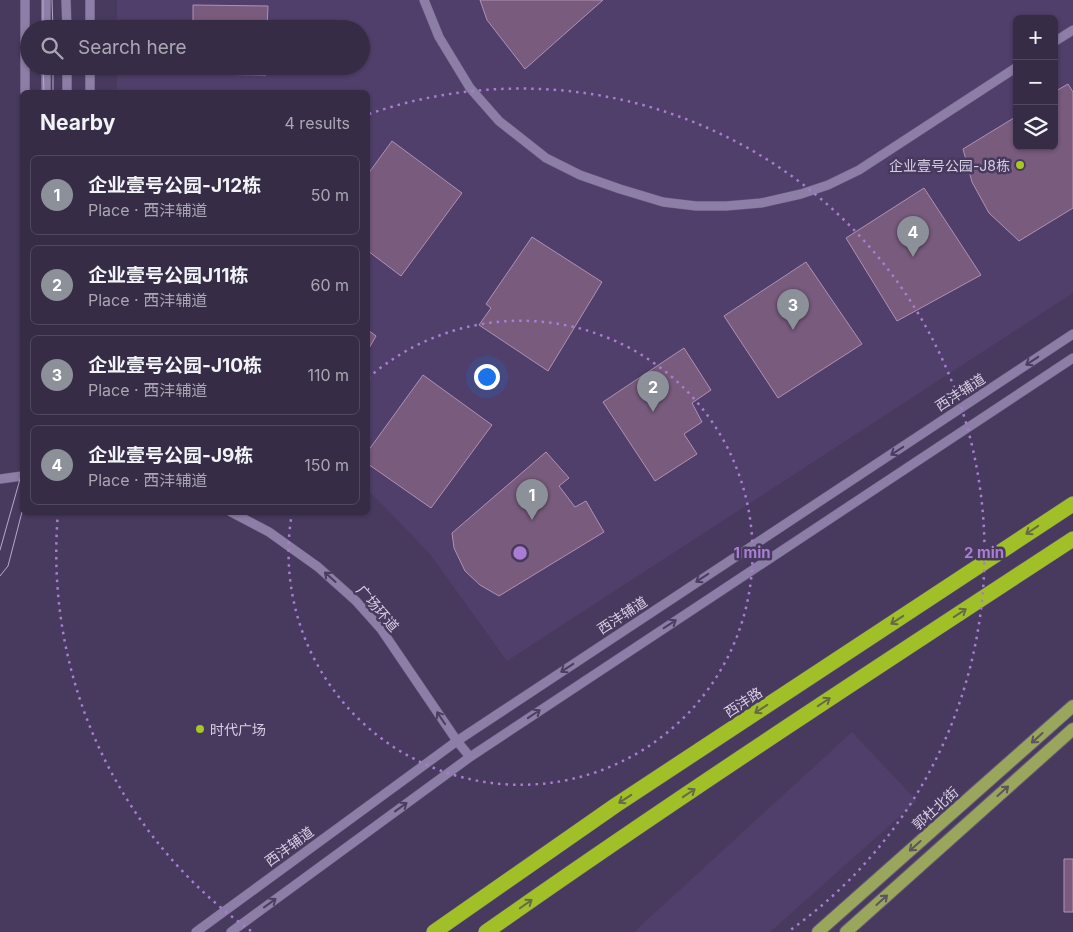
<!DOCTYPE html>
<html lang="en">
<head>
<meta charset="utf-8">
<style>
  body { margin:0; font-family:Inter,"Noto Sans SC",sans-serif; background:#413851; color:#f1f3f6 }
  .controls { position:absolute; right:15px; top:15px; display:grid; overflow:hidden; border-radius:8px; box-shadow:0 1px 4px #0004 }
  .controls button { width:45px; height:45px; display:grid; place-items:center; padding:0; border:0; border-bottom:1px solid #50485f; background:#362c46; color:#f1f3f6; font:25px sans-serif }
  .you { position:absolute; left:486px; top:376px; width:18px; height:18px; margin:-12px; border:4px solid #fff; border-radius:50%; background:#1a73e8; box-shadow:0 0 0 8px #1a73e833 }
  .badge { display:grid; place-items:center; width:32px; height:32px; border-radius:50%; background:#8c9099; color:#fff; font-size:16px; font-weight:700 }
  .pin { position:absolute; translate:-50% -41px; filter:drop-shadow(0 1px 2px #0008) }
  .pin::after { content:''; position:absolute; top:26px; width:18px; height:15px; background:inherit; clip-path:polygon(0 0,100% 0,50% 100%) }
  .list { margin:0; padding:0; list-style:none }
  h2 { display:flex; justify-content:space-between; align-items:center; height:65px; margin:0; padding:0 20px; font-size:21px }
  h2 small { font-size:16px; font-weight:400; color:#aaa7b3 }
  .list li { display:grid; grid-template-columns:32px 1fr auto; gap:15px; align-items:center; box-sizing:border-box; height:80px; margin:0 10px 10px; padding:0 10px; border:1px solid #50485f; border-radius:8px }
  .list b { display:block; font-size:19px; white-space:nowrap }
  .list p { margin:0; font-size:16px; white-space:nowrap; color:#aaa7b3 }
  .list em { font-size:16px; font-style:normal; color:#aaa7b3 }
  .icon { flex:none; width:28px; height:28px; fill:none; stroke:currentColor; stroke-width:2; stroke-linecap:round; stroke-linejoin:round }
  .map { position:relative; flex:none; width:1073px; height:932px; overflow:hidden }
  .search { position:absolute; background:#362c46; box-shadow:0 1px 4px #0004; left:20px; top:20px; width:350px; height:55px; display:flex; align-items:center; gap:12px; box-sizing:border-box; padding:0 18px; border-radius:28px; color:#aaa7b3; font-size:19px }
  .panel { position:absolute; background:#362c46; box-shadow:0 1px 4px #0004; left:20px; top:90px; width:350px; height:425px; border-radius:8px }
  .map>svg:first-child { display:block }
  .built { fill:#503f6a; fill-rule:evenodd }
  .building { fill:#785b7d; stroke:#b091b6 }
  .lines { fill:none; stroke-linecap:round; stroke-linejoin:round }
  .minor-casing { stroke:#645876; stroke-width:10 }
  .major-casing { stroke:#645876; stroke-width:14 }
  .highway-casing { stroke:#645876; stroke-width:16 }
  .minor { stroke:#8d7ea7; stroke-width:9 }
  .major { stroke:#99a65b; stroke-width:12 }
  .highway { stroke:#a1c028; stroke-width:15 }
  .tram { stroke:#b5abc5; stroke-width:1 }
  .oneway { stroke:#4b3d62 }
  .oneway2 { stroke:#67694b }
  .oneway3 { stroke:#5c555d }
  .ring { fill:none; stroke:#a87dd2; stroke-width:2.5; stroke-dasharray:2.5 5 }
  .poi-dot { fill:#a6c820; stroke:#483a5e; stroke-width:2 }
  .labels { text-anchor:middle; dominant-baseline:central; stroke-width:5; stroke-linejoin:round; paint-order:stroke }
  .poi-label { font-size:14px; fill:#d6cee5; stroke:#483a5e; text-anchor:end }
  .street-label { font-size:14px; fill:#d6cee5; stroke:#483a5e }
  .centre { fill:#a87dd2; stroke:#483a5e; stroke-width:2.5 }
  .ring-label { font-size:15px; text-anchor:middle; font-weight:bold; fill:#a87dd2; stroke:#483a5e; stroke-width:5; stroke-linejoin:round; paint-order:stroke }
</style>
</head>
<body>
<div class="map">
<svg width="1073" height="932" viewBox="0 0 1073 932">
  <rect width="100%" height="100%" fill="#483a5e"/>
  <path class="built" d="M117 0H1073V293L507 661 430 554 374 496 368 491V92H117V66H361V29H117ZM1017 19H1054V146H1017Z
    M852 732 917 801 770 932H634Z"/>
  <path class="building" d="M480 0H603L525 69 487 20Z
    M193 5 268 6 267 29 193 28Z
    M199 66H267L266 75 199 74Z
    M1068 84 1073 92V208L1019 241 989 213 972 182 963 149 1017 116V146H1054V92Z
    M392 141 462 193 401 276 368 251V174Z
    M924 188 981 275 897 321 846 238Z
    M532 237 602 282 548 371 479 325 491 308 486 304Z
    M806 262 862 344 778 398 724 316Z
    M368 330 376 336 368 350Z
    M684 348 711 390 692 403 702 422 684 434 697 454 655 481 603 402Z
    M423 375 492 425 431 508 368 464V451Z
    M546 452 569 478 559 486 575 507 586 501 604 532 499 596 480 585 465 571 454 548 452 533Z
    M1064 859H1073V912H1064Z"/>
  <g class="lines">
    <g class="minor-casing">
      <path id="minor" d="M46 0V29
        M66 0 67 29
        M424 0 439 37 470 88 499 121 546 158 580 175 620 189 663 202 696 206H726L761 203 801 194 828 185 859 170 1017 67
        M90 29V0
        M1054 42 1073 30
        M46 66V92
        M67 66V92
        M25 92V0
        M90 92V66
        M0 479 22 476
        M231 512 269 532 318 567 356 601 381 629 457 741 470 757
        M196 932 457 741 1073 334
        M231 932 470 757 1073 358"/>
    </g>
    <g class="major-casing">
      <path id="major" d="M818 932 1073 706
        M846 932 1073 729"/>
    </g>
    <g class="highway-casing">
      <path id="highway" d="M434 932 616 805 1073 504
        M486 932C679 796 876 668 1073 539"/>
    </g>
    <use href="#minor" class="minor"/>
    <use href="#major" class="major"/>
    <use href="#highway" class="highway"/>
    <path class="tram" d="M43 0V29
      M52 0 53 29
      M43 66 44 92
      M53 66V92
      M0 550 22 472
      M0 576 8 566 22 512"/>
  </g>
  <defs><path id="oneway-shaft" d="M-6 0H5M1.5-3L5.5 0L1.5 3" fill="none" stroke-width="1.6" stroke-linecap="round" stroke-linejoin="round" transform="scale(1.25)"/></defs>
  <g class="oneway">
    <use href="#oneway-shaft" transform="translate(1032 361) rotate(147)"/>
    <use href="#oneway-shaft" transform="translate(897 451) rotate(147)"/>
    <use href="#oneway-shaft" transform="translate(330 577) rotate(-138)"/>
    <use href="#oneway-shaft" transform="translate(702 578) rotate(147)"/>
    <use href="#oneway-shaft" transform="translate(670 624) rotate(-33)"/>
    <use href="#oneway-shaft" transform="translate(567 668) rotate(147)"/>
    <use href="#oneway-shaft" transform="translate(534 714) rotate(-34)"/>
    <use href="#oneway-shaft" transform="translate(441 718) rotate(-124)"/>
    <use href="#oneway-shaft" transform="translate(401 807) rotate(-36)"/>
    <use href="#oneway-shaft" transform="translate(270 903) rotate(-36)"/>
  </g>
  <g class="oneway2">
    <use href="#oneway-shaft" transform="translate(1032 530) rotate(146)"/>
    <use href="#oneway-shaft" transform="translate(960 613) rotate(-33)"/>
    <use href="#oneway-shaft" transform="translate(897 620) rotate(147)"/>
    <use href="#oneway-shaft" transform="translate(824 702) rotate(-34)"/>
    <use href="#oneway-shaft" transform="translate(761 709) rotate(147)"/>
    <use href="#oneway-shaft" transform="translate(689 793) rotate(-34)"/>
    <use href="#oneway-shaft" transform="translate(625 799) rotate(147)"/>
    <use href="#oneway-shaft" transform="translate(526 904) rotate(-35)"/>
  </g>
  <g class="oneway3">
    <use href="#oneway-shaft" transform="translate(1037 738) rotate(138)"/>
    <use href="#oneway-shaft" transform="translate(1003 791) rotate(-42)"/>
    <use href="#oneway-shaft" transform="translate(915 846) rotate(138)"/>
    <use href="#oneway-shaft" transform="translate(882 900) rotate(-42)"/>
  </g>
  <g class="ring">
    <path d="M368 378A232 232 0 1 1 292 513"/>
    <path d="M251 931A464 464 0 0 1 58 513M369 114A464 464 0 0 1 789 931"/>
  </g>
  <g class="poi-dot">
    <circle cx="1020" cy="165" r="5"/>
    <circle cx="200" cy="729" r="5"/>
  </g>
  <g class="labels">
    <g class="poi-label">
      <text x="1010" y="165">企业壹号公园-J8栋</text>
      <text x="210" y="729" text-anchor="start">时代广场</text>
    </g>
    <g class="street-label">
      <text transform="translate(960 392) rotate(-33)">西沣辅道</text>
      <text transform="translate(378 608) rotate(49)">广场环道</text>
      <text transform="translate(622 615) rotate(-33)">西沣辅道</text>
      <text transform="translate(743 702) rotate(-33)">西沣路</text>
      <text transform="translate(935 808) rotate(-42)">郭杜北街</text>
      <text transform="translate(289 846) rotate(-36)">西沣辅道</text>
    </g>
  </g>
  <circle cx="520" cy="553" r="8" class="centre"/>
  <g class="ring-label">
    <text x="752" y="558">1 min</text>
    <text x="984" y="558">2 min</text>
  </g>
</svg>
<div class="controls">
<button>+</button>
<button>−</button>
<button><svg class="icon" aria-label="layers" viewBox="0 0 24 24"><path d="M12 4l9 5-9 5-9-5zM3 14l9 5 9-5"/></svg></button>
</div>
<div class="you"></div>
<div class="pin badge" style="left:532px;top:520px">1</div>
<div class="pin badge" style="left:653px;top:412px">2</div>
<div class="pin badge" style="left:793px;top:330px">3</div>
<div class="pin badge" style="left:913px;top:257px">4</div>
<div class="search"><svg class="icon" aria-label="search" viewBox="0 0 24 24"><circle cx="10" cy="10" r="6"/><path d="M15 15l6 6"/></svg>Search here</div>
<section class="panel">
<h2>Nearby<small>4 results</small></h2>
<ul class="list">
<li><span class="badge">1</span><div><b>企业壹号公园-J12栋</b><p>Place · 西沣辅道</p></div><em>50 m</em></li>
<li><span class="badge">2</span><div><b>企业壹号公园J11栋</b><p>Place · 西沣辅道</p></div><em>60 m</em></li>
<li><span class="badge">3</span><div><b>企业壹号公园-J10栋</b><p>Place · 西沣辅道</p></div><em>110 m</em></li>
<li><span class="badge">4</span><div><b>企业壹号公园-J9栋</b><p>Place · 西沣辅道</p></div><em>150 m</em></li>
</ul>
</section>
</div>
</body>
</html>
